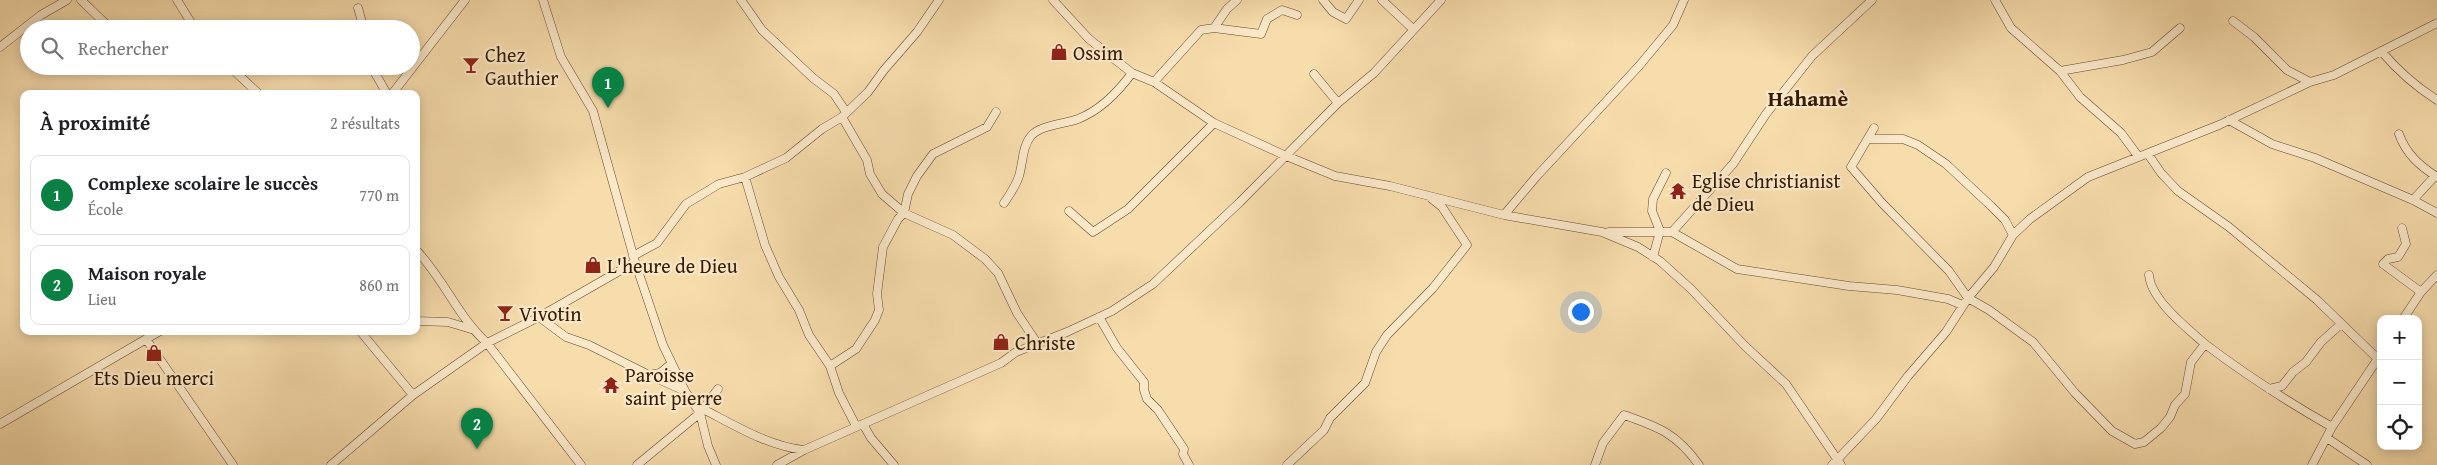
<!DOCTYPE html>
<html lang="fr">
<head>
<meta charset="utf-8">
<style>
  body { margin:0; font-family:"Gentium Book Plus",serif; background:#f2f2f2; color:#202124 }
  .controls { position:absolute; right:15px; bottom:15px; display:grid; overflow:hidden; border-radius:10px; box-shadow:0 2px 12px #0003 }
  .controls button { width:45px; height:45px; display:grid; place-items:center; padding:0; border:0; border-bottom:1px solid #e0e0e0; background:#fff; color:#202124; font:25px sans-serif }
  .you { position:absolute; left:1580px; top:311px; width:18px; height:18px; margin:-12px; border:4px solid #fff; border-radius:50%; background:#1a73e8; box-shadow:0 0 0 8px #1a73e833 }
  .badge { display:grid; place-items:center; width:32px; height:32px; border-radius:50%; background:#0b8043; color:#fff; font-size:16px; font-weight:700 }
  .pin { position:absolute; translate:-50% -41px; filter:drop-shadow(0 1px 2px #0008) }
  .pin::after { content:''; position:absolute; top:26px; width:18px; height:15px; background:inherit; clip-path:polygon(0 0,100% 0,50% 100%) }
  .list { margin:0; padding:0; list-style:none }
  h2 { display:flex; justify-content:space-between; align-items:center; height:65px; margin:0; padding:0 20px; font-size:21px }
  h2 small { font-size:16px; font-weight:400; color:#757577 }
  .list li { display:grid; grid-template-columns:32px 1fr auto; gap:15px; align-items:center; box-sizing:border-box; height:80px; margin:0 10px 10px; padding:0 10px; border:1px solid #e0e0e0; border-radius:10px }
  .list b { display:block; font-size:19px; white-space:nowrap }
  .list p { margin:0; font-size:16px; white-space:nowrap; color:#757577 }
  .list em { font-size:16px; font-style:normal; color:#757577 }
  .icon { flex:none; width:28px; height:28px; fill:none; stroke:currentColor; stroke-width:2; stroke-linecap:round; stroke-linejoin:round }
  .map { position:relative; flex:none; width:2437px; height:465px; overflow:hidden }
  .search { position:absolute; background:#fff; box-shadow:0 2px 12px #0003; left:20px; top:20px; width:400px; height:55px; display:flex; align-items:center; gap:12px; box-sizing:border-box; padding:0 18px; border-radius:28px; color:#757577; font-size:19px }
  .panel { position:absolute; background:#fff; box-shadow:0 2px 12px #0003; left:20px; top:90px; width:400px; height:245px; border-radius:10px }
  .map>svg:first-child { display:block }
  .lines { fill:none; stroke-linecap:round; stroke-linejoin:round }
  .minor-casing { stroke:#654a2b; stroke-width:9 }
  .minor { stroke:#fae8c9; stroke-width:8 }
  .labels { text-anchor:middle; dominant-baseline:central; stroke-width:4.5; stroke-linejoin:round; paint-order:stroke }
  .poi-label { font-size:20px; fill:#341a00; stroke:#fae8c9; text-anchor:start }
  .quarter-label { font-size:22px; font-weight:bold; fill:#341a00; stroke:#fae8c9 }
</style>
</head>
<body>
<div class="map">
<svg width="2437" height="465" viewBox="0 0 2437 465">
  <rect width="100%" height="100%" fill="#f7dcac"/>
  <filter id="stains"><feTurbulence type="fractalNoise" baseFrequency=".004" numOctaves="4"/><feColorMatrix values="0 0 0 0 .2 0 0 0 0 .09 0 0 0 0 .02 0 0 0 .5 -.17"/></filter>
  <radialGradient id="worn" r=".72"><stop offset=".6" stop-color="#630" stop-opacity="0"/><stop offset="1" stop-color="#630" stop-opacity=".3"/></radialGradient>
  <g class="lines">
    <g class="minor-casing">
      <path id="minor" d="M81 0 111 29
        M177 0 195 29
        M543 0 561 57 593 111 635 262 663 345 685 391 700 413 708 446 716 465
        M741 0 762 30 813 78 834 94 846 112
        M1053 0 1089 39 1132 73 1154 82 1214 123 1284 155 1335 176 1390 186 1504 215 1602 232 1638 247 1660 261 1691 289 1745 346 1786 384 1841 465
        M1323 0 1333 12 1346 19 1359 0
        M1382 0 1413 29
        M1995 0 2011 28 2060 71
        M358 8 364 29
        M2233 21 2254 37 2287 70 2310 82
        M1214 28 1261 34 1267 19 1282 10 1297 15
        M0 47 41 15 67 0
        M2382 52C2399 72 2415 86 2437 100
        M229 66 259 94
        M371 66 387 94
        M1314 74 1338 103
        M1154 82 1201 30 1214 28 1227 9 1237 0
        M392 94 465 0
        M843 116 868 92 884 70 917 32 939 0
        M2229 120 2272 144 2315 158 2413 200 2437 213
        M1874 128 1851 167 1882 203 1949 271 1968 298 1989 310 2033 342 2075 393 2112 431 2135 444 2144 442 2161 428 2170 417 2175 405 2185 394 2191 362 2205 344C2187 328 2151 300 2149 275
        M2399 134C2406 154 2420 166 2437 177
        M1868 139H1903L1918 145 1946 164 1991 206 2005 220 2013 235
        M2148 154 2161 173 2178 191 2229 227 2317 300 2378 359
        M2138 156 2121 133 2080 97 2060 71 2123 60 2152 52 2180 28
        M745 177 765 245 779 277 799 310 809 335 830 366 839 393 856 426
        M2413 200 2435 176
        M1004 203C1010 194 1016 186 1019 176 1023 163 1022 147 1031 136 1040 125 1065 124 1078 119 1101 110 1118 92 1132 73
        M1069 211 1093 232 1128 209 1214 123
        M1504 215 1536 177 1639 66 1673 25 1684 0
        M2402 228 2406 244 2398 257 2388 259 2383 264 2421 292
        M1609 232H1672L1733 164 1766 114 1812 56 1872 0
        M1672 232 1737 269 1849 286 1897 290 1948 299 1962 305
        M416 250C444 279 458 317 487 343L581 465
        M633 256 657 243 686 204 719 184 745 177 786 158 822 129 842 117 867 160 870 174 882 194 904 213 953 235 985 259 998 273 1017 313 1037 343
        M1653 257 1660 231 1652 211 1653 199 1666 173
        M539 317 566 337 589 345 649 375 660 373 671 364
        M1099 317 1117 348 1144 382V390L1147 399 1158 410 1184 449 1183 454 1189 465
        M2403 319 2421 292 2437 275
        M416 321 448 322 471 329
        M360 331 413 395
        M146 339 233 465
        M2205 344C2246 375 2288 402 2332 427
        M830 366 856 349 875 320 879 310 877 294 883 247 898 219 904 213 908 194 917 176 933 154 987 127 996 112
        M649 375 685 391
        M2269 389 2282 386 2293 372 2306 362 2321 342 2341 324
        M703 409C734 425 768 446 804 450
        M0 424 160 331
        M863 424 871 438 894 465
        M2327 438 2367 465
        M331 465 413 395 487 343 539 317 635 262
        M637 465 700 413 718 389
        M777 465 804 450 1001 363 1016 352 1067 332 1112 311 1153 284 1240 202 1338 103 1374 73 1441 0
        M1287 465 1324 430 1330 418 1365 383 1376 352 1387 335 1433 288 1467 245 1442 207 1432 199
        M1595 465 1603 443 1624 415C1659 427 1677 434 1699 465
        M1832 465 1876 419 1908 376 1946 332 1968 298 1994 267 2013 235 2030 219 2088 177 2219 125 2310 82 2334 75 2437 23
        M2312 465 2332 427 2381 354"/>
    </g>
    <use href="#minor" class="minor"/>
  </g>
  <defs>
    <g id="shop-bare" transform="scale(1.35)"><path d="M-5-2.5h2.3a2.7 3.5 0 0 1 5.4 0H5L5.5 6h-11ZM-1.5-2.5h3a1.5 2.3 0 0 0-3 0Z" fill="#8f2418" stroke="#fae8c9" stroke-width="2.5" paint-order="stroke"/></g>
    <g id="bar-bare" transform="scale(1.35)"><path d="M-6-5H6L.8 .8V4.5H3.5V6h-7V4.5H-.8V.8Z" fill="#8f2418" stroke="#fae8c9" stroke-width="2.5" paint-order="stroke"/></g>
    <g id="temple-bare" transform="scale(1.35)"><path d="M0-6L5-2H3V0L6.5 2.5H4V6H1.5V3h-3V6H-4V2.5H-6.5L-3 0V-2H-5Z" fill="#8f2418" stroke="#fae8c9" stroke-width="2.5" paint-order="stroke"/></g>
  </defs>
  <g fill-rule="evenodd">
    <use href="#shop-bare" x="1059" y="52"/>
    <use href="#bar-bare" x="471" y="65"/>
    <use href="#temple-bare" x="1678" y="191"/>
    <use href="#shop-bare" x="593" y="265"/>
    <use href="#bar-bare" x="505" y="313"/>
    <use href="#shop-bare" x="1001" y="342"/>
    <use href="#shop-bare" x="154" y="353"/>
    <use href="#temple-bare" x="611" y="385"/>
  </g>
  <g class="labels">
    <g class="poi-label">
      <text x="1073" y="52">Ossim</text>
      <text x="485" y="54">Chez<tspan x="485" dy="23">Gauthier</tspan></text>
      <text x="1692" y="180">Eglise christianist<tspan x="1692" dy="23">de Dieu</tspan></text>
      <text x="607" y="265">L'heure de Dieu</text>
      <text x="519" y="313">Vivotin</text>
      <text x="1015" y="342">Christe</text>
      <text x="625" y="374">Paroisse<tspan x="625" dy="23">saint pierre</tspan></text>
      <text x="154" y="377" text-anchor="middle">Ets Dieu merci</text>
    </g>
    <g class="quarter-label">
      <text x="1808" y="98">Hahamè</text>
    </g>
  </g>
  <rect width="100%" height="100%" filter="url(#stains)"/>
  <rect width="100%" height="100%" fill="url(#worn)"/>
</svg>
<div class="controls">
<button>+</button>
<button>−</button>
<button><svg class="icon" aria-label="locate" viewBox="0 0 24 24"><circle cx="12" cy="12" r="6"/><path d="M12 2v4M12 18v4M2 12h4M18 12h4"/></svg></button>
</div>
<div class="you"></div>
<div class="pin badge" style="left:608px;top:108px">1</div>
<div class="pin badge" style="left:477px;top:449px">2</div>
<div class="search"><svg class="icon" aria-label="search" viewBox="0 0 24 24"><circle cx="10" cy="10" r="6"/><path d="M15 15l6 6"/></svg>Rechercher</div>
<section class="panel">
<h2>À proximité<small>2 résultats</small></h2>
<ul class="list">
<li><span class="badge">1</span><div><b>Complexe scolaire le succès</b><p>École</p></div><em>770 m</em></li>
<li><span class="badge">2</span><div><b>Maison royale</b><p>Lieu</p></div><em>860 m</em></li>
</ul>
</section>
</div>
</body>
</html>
